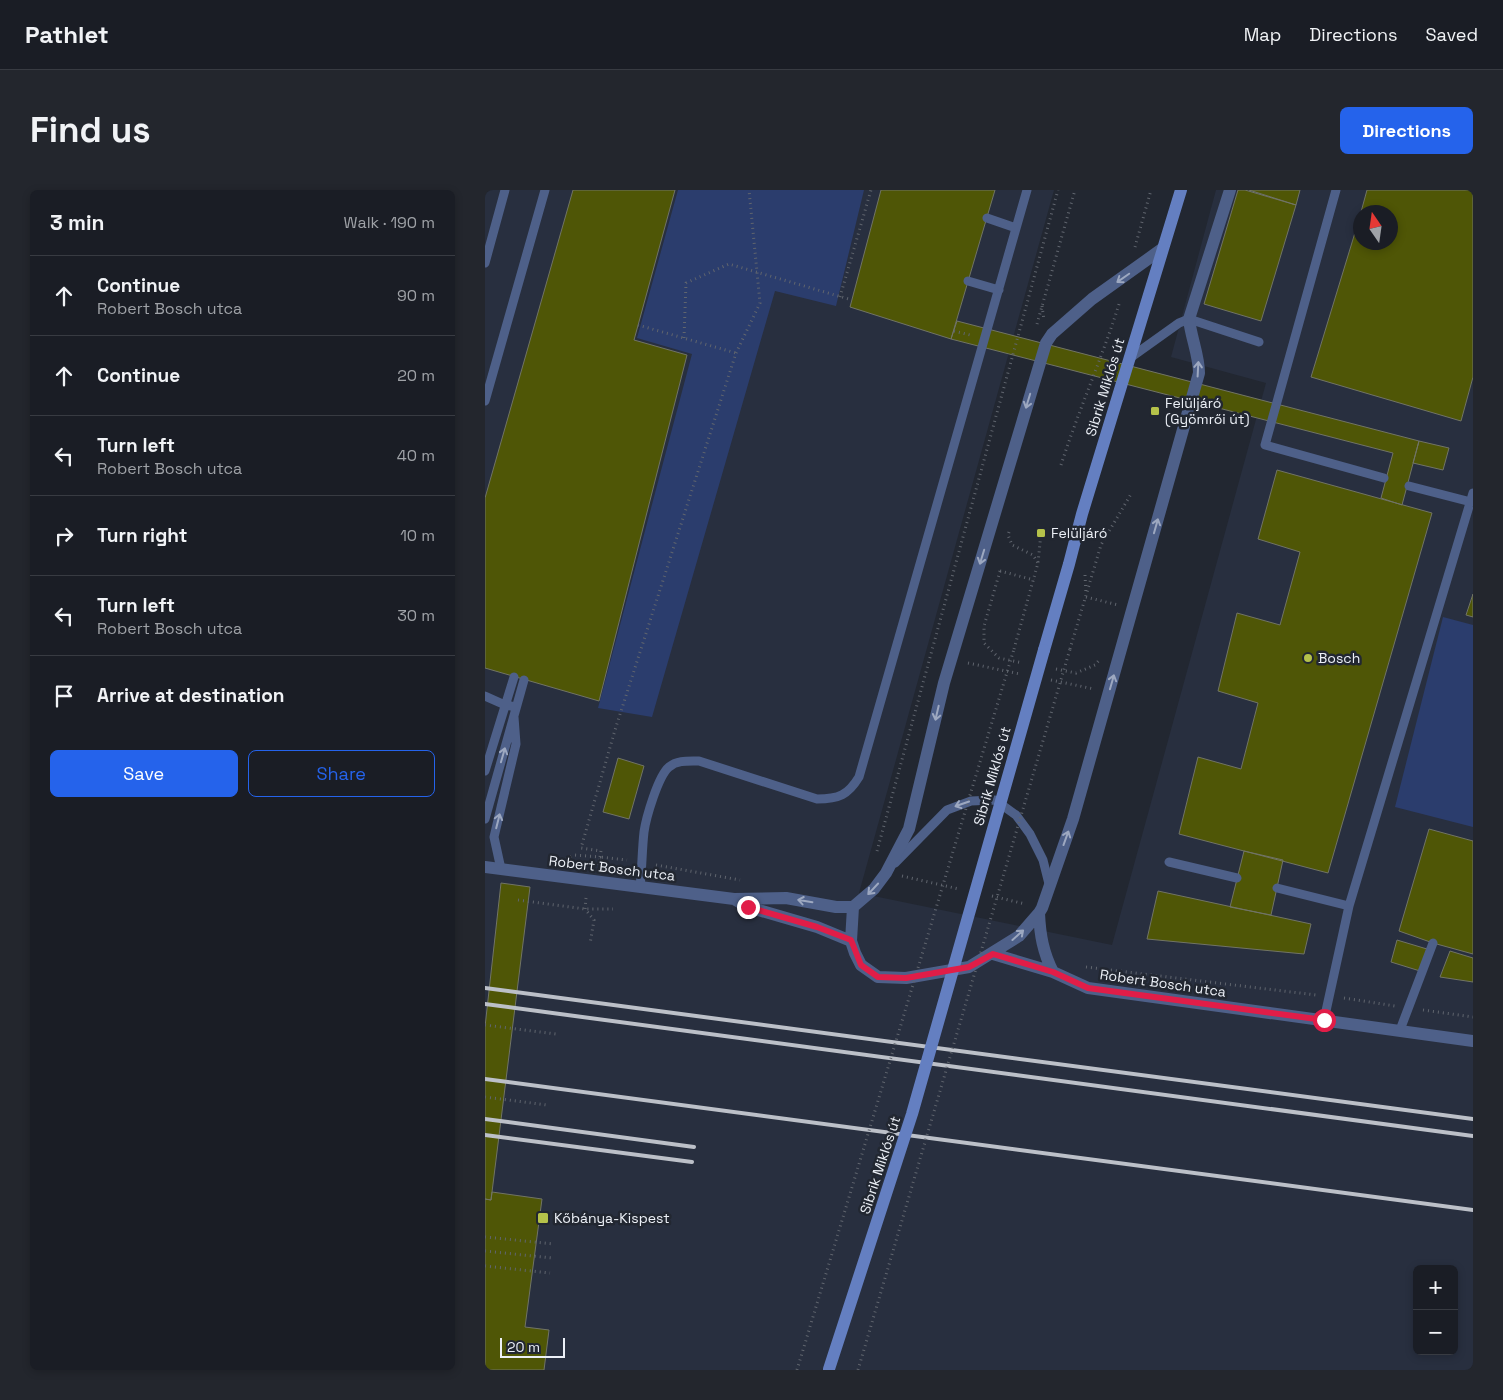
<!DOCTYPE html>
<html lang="en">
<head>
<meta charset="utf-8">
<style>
  body { margin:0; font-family:"Space Grotesk",sans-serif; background:#23262d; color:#f1f3f6 }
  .controls { position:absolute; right:15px; bottom:15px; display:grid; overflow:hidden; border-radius:8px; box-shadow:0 2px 8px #0003 }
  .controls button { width:45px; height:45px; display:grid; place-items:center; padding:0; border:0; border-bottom:1px solid #383b42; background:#1a1d25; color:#f1f3f6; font:25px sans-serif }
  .compass { position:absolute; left:868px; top:15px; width:45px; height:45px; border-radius:50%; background:#1a1d25; box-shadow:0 2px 8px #0003; rotate:347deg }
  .scale { position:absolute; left:15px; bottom:12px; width:65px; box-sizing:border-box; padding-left:5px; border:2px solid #ecf0f7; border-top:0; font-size:14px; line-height:18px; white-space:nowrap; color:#ecf0f7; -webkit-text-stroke:4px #222731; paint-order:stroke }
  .stop { position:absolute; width:15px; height:15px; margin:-11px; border:4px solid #e11d48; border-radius:50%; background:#fff }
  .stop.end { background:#e11d48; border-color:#fff; box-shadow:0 1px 5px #0008 }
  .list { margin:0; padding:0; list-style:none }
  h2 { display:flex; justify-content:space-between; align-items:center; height:65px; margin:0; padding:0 20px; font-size:21px }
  h2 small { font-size:16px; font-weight:400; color:#9fa2a7 }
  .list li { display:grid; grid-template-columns:32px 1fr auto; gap:15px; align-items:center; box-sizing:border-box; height:80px; padding:0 20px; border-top:1px solid #383b42 }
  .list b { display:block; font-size:19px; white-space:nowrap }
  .list p { margin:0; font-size:16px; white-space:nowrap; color:#9fa2a7 }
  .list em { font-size:16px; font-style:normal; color:#9fa2a7 }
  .actions { display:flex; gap:10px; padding:15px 20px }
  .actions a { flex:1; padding:11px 0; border:1px solid #2563eb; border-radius:8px; text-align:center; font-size:18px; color:#2563eb }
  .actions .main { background:#2563eb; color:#fff }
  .icon { flex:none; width:28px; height:28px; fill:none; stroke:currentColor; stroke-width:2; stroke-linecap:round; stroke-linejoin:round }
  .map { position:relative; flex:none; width:988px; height:1180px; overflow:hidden; border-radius:8px }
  header { display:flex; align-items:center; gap:30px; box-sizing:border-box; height:70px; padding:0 25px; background:#1a1d25; border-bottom:1px solid #383b42 }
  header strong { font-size:24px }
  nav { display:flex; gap:28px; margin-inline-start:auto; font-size:18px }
  .intro { display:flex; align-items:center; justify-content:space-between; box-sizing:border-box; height:120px; padding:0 30px }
  h1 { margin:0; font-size:35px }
  .button { padding:12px 22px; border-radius:8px; background:#2563eb; color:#fff; font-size:18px; font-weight:700 }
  main { display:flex; gap:30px; padding:0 30px }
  aside { flex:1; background:#1a1d25; border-radius:8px; box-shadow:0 2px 8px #0003 }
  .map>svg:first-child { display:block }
  .built { fill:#282f3f; fill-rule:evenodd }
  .green { fill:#2b3d6d }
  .building { fill:#4f5606; stroke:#717466 }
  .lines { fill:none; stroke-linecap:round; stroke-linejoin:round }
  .path { stroke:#60656e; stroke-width:3; stroke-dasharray:1 4; stroke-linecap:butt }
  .lane { stroke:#4e6089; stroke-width:9 }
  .street { stroke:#4e6089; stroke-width:12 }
  .secondary { stroke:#647fc1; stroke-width:12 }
  .rail { stroke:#bcc0c8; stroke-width:4 }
  .path-bridge { stroke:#60656e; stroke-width:3; stroke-dasharray:1 4; stroke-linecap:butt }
  .secondary-bridge { stroke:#647fc1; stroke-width:12 }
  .oneway { stroke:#9da8c0 }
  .route { stroke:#e11d48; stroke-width:6 }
  .poi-dot { fill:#b5c24a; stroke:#222731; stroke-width:2 }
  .labels { text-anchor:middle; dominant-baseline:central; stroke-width:5; stroke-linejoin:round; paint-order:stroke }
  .street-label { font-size:14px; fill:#ecf0f7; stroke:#222731 }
  .poi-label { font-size:14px; fill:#ecf0f7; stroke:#222731; text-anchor:start }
</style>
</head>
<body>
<header>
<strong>Pathlet</strong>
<nav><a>Map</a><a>Directions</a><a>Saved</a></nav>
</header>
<div class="intro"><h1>Find us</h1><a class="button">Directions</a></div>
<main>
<aside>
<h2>3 min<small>Walk · 190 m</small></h2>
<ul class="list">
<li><svg class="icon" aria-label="ahead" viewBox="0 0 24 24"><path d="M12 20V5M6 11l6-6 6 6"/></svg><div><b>Continue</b><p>Robert Bosch utca</p></div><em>90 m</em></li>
<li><svg class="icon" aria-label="ahead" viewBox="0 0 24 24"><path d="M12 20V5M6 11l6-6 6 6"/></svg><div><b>Continue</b></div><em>20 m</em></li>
<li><svg class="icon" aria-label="left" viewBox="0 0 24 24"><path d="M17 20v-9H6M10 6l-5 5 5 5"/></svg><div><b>Turn left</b><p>Robert Bosch utca</p></div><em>40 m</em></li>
<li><svg class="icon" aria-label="right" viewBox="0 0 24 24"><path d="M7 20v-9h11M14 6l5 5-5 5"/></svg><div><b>Turn right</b></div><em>10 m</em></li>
<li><svg class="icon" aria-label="left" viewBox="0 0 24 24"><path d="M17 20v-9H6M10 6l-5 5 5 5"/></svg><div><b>Turn left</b><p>Robert Bosch utca</p></div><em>30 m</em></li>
<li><svg class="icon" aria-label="arrive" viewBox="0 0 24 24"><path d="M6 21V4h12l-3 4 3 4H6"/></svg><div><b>Arrive at destination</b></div></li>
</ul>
<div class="actions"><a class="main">Save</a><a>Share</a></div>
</aside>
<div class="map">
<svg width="988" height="1180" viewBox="0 0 988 1180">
  <rect width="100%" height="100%" fill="#222731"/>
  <path class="built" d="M0 0H569L374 703 627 755 781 193 686 167 731 0H988V1180H0ZM876 22H906V52H876ZM932 1079H969V1161H932Z"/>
  <path class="green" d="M193 0H379L351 116 290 101 167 527 113 518 207 164 152 148Z
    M958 427 988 435V637L910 617Z"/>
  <path class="building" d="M88 0H190L149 150 202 165 114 511 0 478V308Z
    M396 0H510L466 149 365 117Z
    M753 0H760L811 15 776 131 719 114Z
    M764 0H815L811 15Z
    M882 0H988V187L976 231 826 187 876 23V52H906V22H876Z
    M472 131 934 251 917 315 896 308 908 263 466 149Z
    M934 251 964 258 958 280 928 273Z
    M792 280 947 323 843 683 694 644 713 567 756 579 773 513 733 501 752 423 795 435 815 362 773 349Z
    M988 404V427L981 425Z
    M133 568 159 576 144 629 118 622Z
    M944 639 988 651V764L948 753 914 741Z
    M759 661 798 670 786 725 745 717Z
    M16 693 45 697 6 1010 0 1009V837Z
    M673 701 826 734 819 764 662 749Z
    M912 750 942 759 935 781 906 772Z
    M965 761 988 768V792L955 787Z
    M7 1002 57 1009 40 1137 64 1140 59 1180H0V1009L6 1010Z"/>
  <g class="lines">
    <path class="path" d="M650 57 666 0
      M355 107 386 0
      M557 116 559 130
      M552 134 590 0
      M153 135 251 163
      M469 141 485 145
      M199 148 201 93 244 74 367 110
      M576 275C594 219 618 166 635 111
      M524 342 523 345 527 355 548 365 553 373
      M515 381 499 436V453L514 468 538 473
      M515 381 549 390
      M600 385 601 404
      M601 407 633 415
      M529 459 553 373 556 343
      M585 459 616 355 646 304
      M483 473 535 484
      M571 479 591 483 610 475 615 469
      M566 490 609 499
      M392 661 573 0
      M81 669 89 665 115 667 116 661 96 658 130 540 251 163 275 113 264 0
      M114 675 115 667 142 670
      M171 675 255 690
      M417 686 474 699
      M507 706 540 714
      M101 708 100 719 109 730 105 754
      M33 710 100 719H128
      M601 777 831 805
      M859 808 910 816
      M938 820 988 827
      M0 835 71 844
      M0 907 62 915
      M0 1047 69 1054
      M0 1061 67 1068
      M0 1076 65 1083"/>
    <path class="lane" d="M851 0 780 255 899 288
      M502 28 531 38
      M0 73 20 0
      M483 91 514 100
      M645 168 694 133 704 129 774 152
      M0 211 60 0
      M924 296 986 312
      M0 506 20 515 26 516
      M0 581 29 487
      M0 629 39 490
      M684 672 752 688
      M410 673 462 620 486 611 510 610 531 625 545 644 558 670 564 694
      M16 679 9 647 31 554 29 527
      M155 697C157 679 157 660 159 642 161 628 173 586 184 577 192 570 203 571 214 571L332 609C354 609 363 605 374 587L542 0
      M792 698 864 716
      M839 830 864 716 988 303
      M915 840 948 753"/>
    <path class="street" d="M677 59 607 109 567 144 561 153 459 493 424 639 401 683 389 699 368 717 366 751 370 763 376 775 393 787 421 788 484 777 534 746 554 723 557 718 588 629 714 183C714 165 706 148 704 129L745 0
      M0 677 249 709 301 708 351 717H368
      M249 709 263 717 332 737 366 751
      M554 723C555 745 558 762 568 782
      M508 764 568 782 603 798 988 851"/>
    <path class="secondary" d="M559 460 584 374 597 324 696 0"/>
    <path class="rail" d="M0 798 988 929
      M0 814 988 946
      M0 889 988 1020
      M0 929 209 957
      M0 945 207 972"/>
    <path class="path-bridge" d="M312 1180 529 459
      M373 1180 585 459"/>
    <path class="secondary-bridge" d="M344 1179 427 924 559 460"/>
  </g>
  <defs><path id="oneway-shaft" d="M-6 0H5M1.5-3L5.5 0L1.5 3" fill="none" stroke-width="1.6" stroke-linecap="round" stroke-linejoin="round" transform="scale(1.25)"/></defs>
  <g class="oneway">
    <use href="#oneway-shaft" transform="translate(638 88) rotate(145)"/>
    <use href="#oneway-shaft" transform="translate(713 179) rotate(-87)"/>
    <use href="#oneway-shaft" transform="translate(543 211) rotate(107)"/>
    <use href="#oneway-shaft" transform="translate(671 336) rotate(-74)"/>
    <use href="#oneway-shaft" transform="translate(497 367) rotate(107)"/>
    <use href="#oneway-shaft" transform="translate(627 492) rotate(-74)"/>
    <use href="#oneway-shaft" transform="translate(452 523) rotate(103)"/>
    <use href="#oneway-shaft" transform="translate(18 565) rotate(-74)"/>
    <use href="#oneway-shaft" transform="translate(477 614) rotate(161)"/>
    <use href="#oneway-shaft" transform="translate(13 631) rotate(-76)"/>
    <use href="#oneway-shaft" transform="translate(581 648) rotate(-70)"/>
    <use href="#oneway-shaft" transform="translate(388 699) rotate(133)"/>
    <use href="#oneway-shaft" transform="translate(320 711) rotate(-171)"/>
    <use href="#oneway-shaft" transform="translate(533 745) rotate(-42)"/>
  </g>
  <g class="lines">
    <path class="route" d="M263 717 332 737 366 750 376 775 393 787 421 788 484 777 508 764 568 782 603 798 839 830"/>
  </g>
  <g class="poi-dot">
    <rect x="665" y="216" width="10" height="10" rx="2.5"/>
    <rect x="551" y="338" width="10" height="10" rx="2.5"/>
    <circle cx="823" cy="468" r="5"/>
    <rect x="52" y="1022" width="12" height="12" rx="2.5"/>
  </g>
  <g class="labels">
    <g class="street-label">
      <text transform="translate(620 197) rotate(-73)">Sibrik Miklós út</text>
      <text transform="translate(507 586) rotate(-74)">Sibrik Miklós út</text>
      <text transform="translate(127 678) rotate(7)">Robert Bosch utca</text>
      <text transform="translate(678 793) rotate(8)">Robert Bosch utca</text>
      <text transform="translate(395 975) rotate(-72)">Sibrik Miklós út</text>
    </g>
    <g class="poi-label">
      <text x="680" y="213">Felüljáró<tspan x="680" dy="16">(Gyömrői út)</tspan></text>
      <text x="566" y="343">Felüljáró</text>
      <text x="833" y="468">Bosch</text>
      <text x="69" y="1028">Kőbánya-Kispest</text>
    </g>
  </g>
</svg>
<div class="controls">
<button>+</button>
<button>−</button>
</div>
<svg class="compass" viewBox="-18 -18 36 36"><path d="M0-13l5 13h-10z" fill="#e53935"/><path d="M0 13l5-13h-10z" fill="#9fa2a7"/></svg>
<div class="scale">20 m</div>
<div class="stop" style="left:839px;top:830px"></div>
<div class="stop end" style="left:263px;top:717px"></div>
</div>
</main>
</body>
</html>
